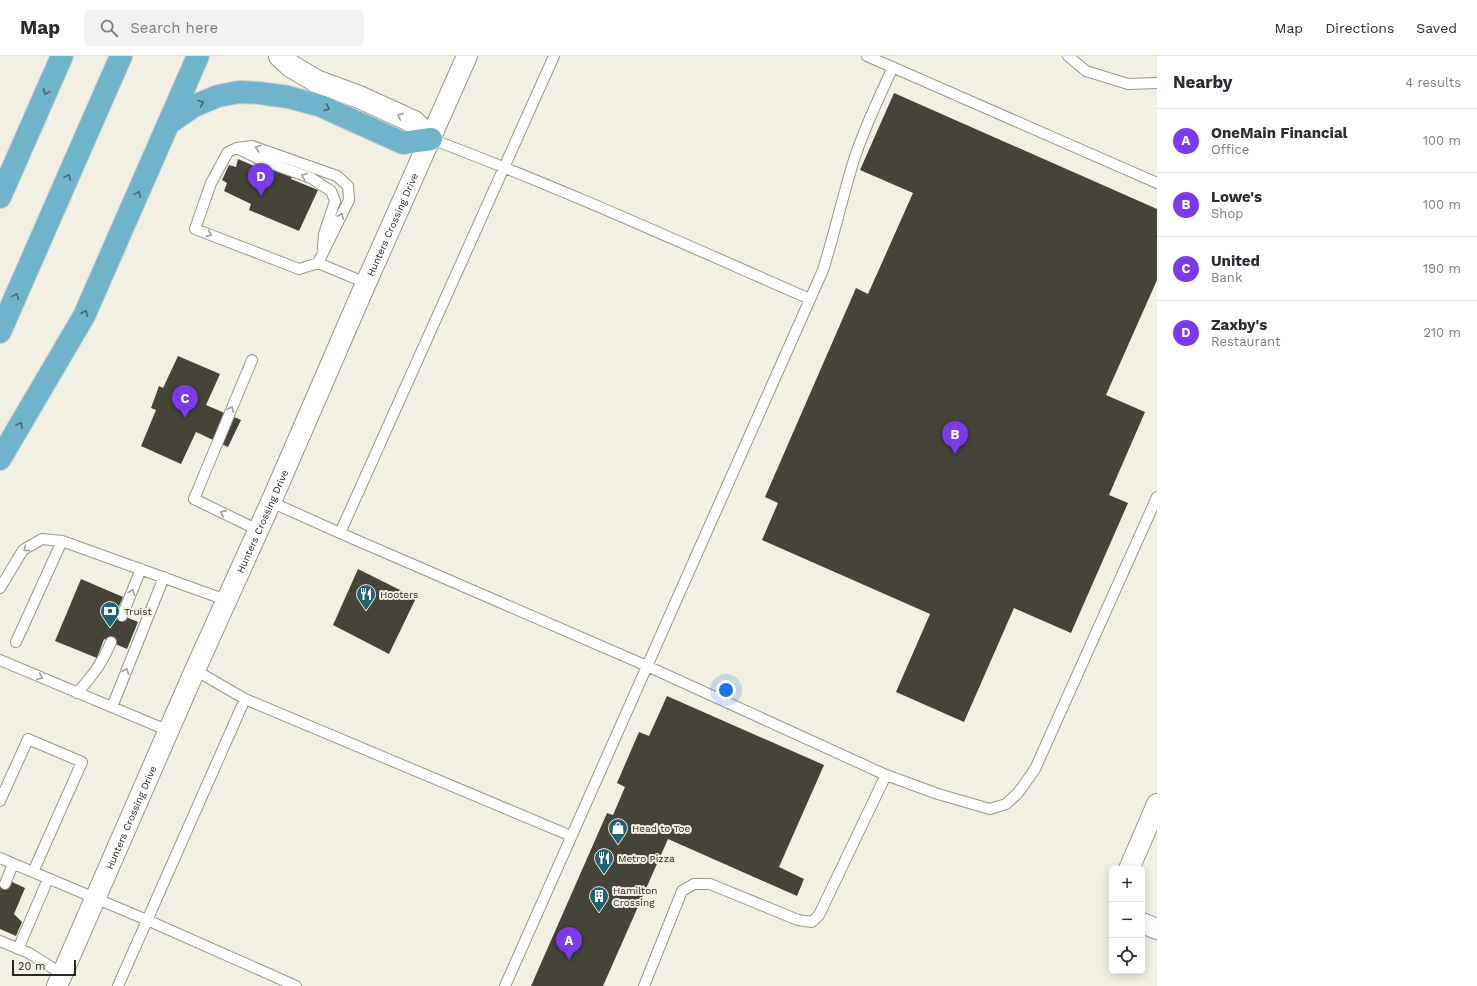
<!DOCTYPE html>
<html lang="en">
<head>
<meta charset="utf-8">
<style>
  body { margin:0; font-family:"Work Sans",sans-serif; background:#f2f2f3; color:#2b2b33 }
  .controls { position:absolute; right:12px; bottom:12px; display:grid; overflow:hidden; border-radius:6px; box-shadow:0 2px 10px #0003 }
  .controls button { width:36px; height:36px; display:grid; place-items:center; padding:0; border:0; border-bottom:1px solid #e1e1e2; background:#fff; color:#2b2b33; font:20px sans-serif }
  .scale { position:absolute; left:12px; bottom:10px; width:64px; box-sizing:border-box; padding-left:4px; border:2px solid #282722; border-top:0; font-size:11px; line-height:14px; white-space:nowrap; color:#282722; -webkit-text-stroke:3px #f2f0e2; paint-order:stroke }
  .you { position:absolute; left:726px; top:634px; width:14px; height:14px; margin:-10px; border:3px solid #fff; border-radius:50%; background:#1a73e8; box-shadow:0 0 0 6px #1a73e833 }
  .badge { display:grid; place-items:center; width:26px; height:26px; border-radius:50%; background:#7c3aed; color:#fff; font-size:13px; font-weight:700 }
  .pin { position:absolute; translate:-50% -33px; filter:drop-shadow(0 1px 2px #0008) }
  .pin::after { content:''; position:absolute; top:21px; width:14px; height:12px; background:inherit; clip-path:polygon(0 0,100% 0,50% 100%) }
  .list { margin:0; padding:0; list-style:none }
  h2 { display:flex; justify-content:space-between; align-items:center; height:52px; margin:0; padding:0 16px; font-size:17px }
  h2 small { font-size:13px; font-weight:400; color:#7c7c81 }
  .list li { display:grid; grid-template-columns:26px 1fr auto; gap:12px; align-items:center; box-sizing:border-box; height:64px; padding:0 16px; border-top:1px solid #e1e1e2 }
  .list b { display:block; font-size:15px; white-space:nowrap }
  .list p { margin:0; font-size:13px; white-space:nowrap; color:#7c7c81 }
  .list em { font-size:13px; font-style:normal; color:#7c7c81 }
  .icon { flex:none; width:22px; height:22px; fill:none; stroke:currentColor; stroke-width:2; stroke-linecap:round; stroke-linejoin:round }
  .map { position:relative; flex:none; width:1157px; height:930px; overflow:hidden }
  header { display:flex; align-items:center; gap:24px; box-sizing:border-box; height:56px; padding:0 20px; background:#fff; border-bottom:1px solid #e1e1e2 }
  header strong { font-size:19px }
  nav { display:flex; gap:22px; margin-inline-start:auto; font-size:14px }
  .search { width:280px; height:36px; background:#f2f2f3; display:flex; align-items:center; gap:10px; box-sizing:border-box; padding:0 14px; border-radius:6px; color:#7c7c81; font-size:15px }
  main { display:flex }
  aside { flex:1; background:#fff }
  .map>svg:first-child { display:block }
  .building { fill:#464439 }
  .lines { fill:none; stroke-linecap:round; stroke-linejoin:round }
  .service-casing { stroke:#989689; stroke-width:12 }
  .minor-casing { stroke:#989689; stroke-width:22 }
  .secondary-casing { stroke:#989689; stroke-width:24 }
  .trunk-casing { stroke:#d0cfce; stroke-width:24 }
  .service { stroke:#fff; stroke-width:10 }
  .minor { stroke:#fff; stroke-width:20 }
  .secondary { stroke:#fff; stroke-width:22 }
  .trunk { stroke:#70b4cc; stroke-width:22 }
  .oneway { stroke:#48666e }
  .oneway2 { stroke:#9e9e9c }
  .labels { text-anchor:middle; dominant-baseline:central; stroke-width:4; stroke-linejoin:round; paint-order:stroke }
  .street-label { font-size:10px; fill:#282722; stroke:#f2f0e2 }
  .poi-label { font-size:10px; fill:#282722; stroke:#f2f0e2; text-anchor:start }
</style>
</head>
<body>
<header>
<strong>Map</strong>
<div class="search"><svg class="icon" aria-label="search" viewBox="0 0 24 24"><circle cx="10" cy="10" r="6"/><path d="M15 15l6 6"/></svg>Search here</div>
<nav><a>Map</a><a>Directions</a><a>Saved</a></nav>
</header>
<main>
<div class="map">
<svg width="1157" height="930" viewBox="0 0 1157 930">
  <rect width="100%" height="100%" fill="#f2f0e2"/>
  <path class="building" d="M894 37 1157 153V224L1106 339 1145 356 1109 439 1128 447 1071 577 1014 552 964 666 896 636 930 558 762 484 778 447 765 441 856 232 868 238 913 137 860 114Z
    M238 103 266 115 270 108 293 119 291 123 318 134 299 175 249 154 251 148 224 135 227 127 222 124 229 109 236 111Z
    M178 300 220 318 206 349 241 364 228 391 196 376 181 408 141 390 156 354 151 352 159 330 163 332Z
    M358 513 416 542 389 598 333 569Z
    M81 523 123 541 116 557 138 566 127 593 104 583 97 602 55 585Z
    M667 640 824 709 779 811 804 823 797 840 668 783 603 930H531L607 757 613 759 625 731 617 727 639 676 649 680Z
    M8 824 25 832 14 858 22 866 16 880 0 873V826L5 828Z"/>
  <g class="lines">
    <g class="service-casing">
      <path id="service" d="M867 0 1157 127
        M1068 0 1086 15 1128 28 1157 27
        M431 83C559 131 684 188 810 243
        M237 92 259 103 311 122 331 135 335 145 324 178 323 192
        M318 207 349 144 348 130 337 120 252 90 237 92 228 96 211 127 195 173 299 213 318 207 366 227
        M252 304 194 443 258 474
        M271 446 340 477 647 610 886 719 938 738 990 753 1006 748 1018 737 1035 713 1157 441
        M340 477 554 0
        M0 532 23 494 42 483 62 485
        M122 560 141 513
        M16 586 62 485 226 544
        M0 604 169 675
        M195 614 245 643 571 780
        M77 637C93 619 101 609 111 586
        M112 651 164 521
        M0 745 28 683 82 706 33 816
        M0 802 147 864 296 930
        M5 828 13 808
        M0 885 29 897 62 918
        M18 893 48 823
        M118 930 245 643
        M505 930 823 214C834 179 842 143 853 107 863 74 879 42 893 11
        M644 930 682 835 694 828H710L798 864 812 866 819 859 886 719"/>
    </g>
    <g class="minor-casing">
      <g id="minor">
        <path d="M1129 813 1157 748"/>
        <path d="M1142 867 1157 873"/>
        <path id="s1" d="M57 930 195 614 271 446 366 227 467 0"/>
      </g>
    </g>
    <g class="secondary-casing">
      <path id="secondary" d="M280 0 291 10 316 25 359 41 414 66 431 83"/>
    </g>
    <g class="trunk-casing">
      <path id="trunk" d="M168 68 194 50 218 40 239 36 259 37 288 41 321 50 403 87 431 83
        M0 141 62 0
        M0 276 121 0
        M0 403 84 260 198 0"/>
    </g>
    <use href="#service" class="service"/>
    <use href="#minor" class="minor"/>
    <use href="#secondary" class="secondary"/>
    <use href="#trunk" class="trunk"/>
  </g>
  <defs><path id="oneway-chevron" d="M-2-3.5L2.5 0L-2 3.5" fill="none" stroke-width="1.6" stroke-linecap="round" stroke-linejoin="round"/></defs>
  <g class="oneway">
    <use href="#oneway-chevron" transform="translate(46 36) rotate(114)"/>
    <use href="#oneway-chevron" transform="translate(201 47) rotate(-21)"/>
    <use href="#oneway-chevron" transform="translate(327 52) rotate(23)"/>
    <use href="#oneway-chevron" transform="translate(68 121) rotate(-66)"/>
    <use href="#oneway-chevron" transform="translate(138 138) rotate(-66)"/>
    <use href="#oneway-chevron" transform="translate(16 240) rotate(-66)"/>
    <use href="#oneway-chevron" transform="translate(85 257) rotate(-65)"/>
    <use href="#oneway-chevron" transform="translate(20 369) rotate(-60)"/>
  </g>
  <g class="oneway2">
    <use href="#oneway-chevron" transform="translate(400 60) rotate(-156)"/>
    <use href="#oneway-chevron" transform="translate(258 92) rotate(-161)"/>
    <use href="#oneway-chevron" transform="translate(304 120) rotate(-160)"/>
    <use href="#oneway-chevron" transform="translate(341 160) rotate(-64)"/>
    <use href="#oneway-chevron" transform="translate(209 178) rotate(21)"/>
    <use href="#oneway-chevron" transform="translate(231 353) rotate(-67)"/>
    <use href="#oneway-chevron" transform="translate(223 457) rotate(-154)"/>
    <use href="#oneway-chevron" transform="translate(26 493) rotate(143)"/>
    <use href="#oneway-chevron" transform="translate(132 536) rotate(-69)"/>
    <use href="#oneway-chevron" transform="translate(126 615) rotate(-68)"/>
    <use href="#oneway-chevron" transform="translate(40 621) rotate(23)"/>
  </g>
  <defs>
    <g id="restaurant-pin" transform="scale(1)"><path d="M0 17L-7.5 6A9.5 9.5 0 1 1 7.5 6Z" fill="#216176" stroke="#f2f0e2"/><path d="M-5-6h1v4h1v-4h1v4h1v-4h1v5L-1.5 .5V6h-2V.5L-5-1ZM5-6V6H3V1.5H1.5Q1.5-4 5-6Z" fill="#fff"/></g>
    <g id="bank-pin" transform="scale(1)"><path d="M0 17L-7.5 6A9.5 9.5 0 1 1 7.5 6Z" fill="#216176" stroke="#f2f0e2"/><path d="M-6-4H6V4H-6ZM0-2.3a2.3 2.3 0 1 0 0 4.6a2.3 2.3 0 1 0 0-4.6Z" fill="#fff"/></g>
    <g id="shop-pin" transform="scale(1)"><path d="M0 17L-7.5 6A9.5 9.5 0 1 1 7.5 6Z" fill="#216176" stroke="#f2f0e2"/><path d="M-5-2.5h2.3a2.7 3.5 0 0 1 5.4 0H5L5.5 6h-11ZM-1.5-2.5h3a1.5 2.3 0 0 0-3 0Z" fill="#fff"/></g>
    <g id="building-pin" transform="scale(1)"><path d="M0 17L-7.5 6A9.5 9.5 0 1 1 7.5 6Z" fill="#216176" stroke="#f2f0e2"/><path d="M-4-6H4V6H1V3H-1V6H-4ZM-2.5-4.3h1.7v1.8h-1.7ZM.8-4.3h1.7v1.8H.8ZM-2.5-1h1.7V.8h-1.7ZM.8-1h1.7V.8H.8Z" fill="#fff"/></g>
  </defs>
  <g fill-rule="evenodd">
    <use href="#restaurant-pin" x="366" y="538"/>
    <use href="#bank-pin" x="110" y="555"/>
    <use href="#shop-pin" x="618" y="772"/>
    <use href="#restaurant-pin" x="604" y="802"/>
    <use href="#building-pin" x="599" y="840"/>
  </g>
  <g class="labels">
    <g class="street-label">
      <text stroke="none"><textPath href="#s1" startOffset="832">Hunters Crossing Drive</textPath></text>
      <text stroke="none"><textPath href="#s1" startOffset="508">Hunters Crossing Drive</textPath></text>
      <text stroke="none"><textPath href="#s1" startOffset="184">Hunters Crossing Drive</textPath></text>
    </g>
    <g class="poi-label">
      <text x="380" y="538">Hooters</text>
      <text x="124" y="555">Truist</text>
      <text x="632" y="772">Head to Toe</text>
      <text x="618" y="802">Metro Pizza</text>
      <text x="613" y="834">Hamilton<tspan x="613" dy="12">Crossing</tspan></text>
    </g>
  </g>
</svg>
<div class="controls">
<button>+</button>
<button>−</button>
<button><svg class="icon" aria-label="locate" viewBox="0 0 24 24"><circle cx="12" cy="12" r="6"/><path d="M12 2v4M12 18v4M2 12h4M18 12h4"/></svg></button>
</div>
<div class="scale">20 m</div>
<div class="you"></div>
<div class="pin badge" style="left:569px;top:904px">A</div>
<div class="pin badge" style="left:955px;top:398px">B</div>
<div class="pin badge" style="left:185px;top:362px">C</div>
<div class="pin badge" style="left:261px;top:140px">D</div>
</div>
<aside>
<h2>Nearby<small>4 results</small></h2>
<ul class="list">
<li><span class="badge">A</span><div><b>OneMain Financial</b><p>Office</p></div><em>100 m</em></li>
<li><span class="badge">B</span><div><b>Lowe's</b><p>Shop</p></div><em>100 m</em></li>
<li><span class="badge">C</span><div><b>United</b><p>Bank</p></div><em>190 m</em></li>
<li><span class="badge">D</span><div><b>Zaxby's</b><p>Restaurant</p></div><em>210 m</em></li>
</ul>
</aside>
</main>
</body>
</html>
